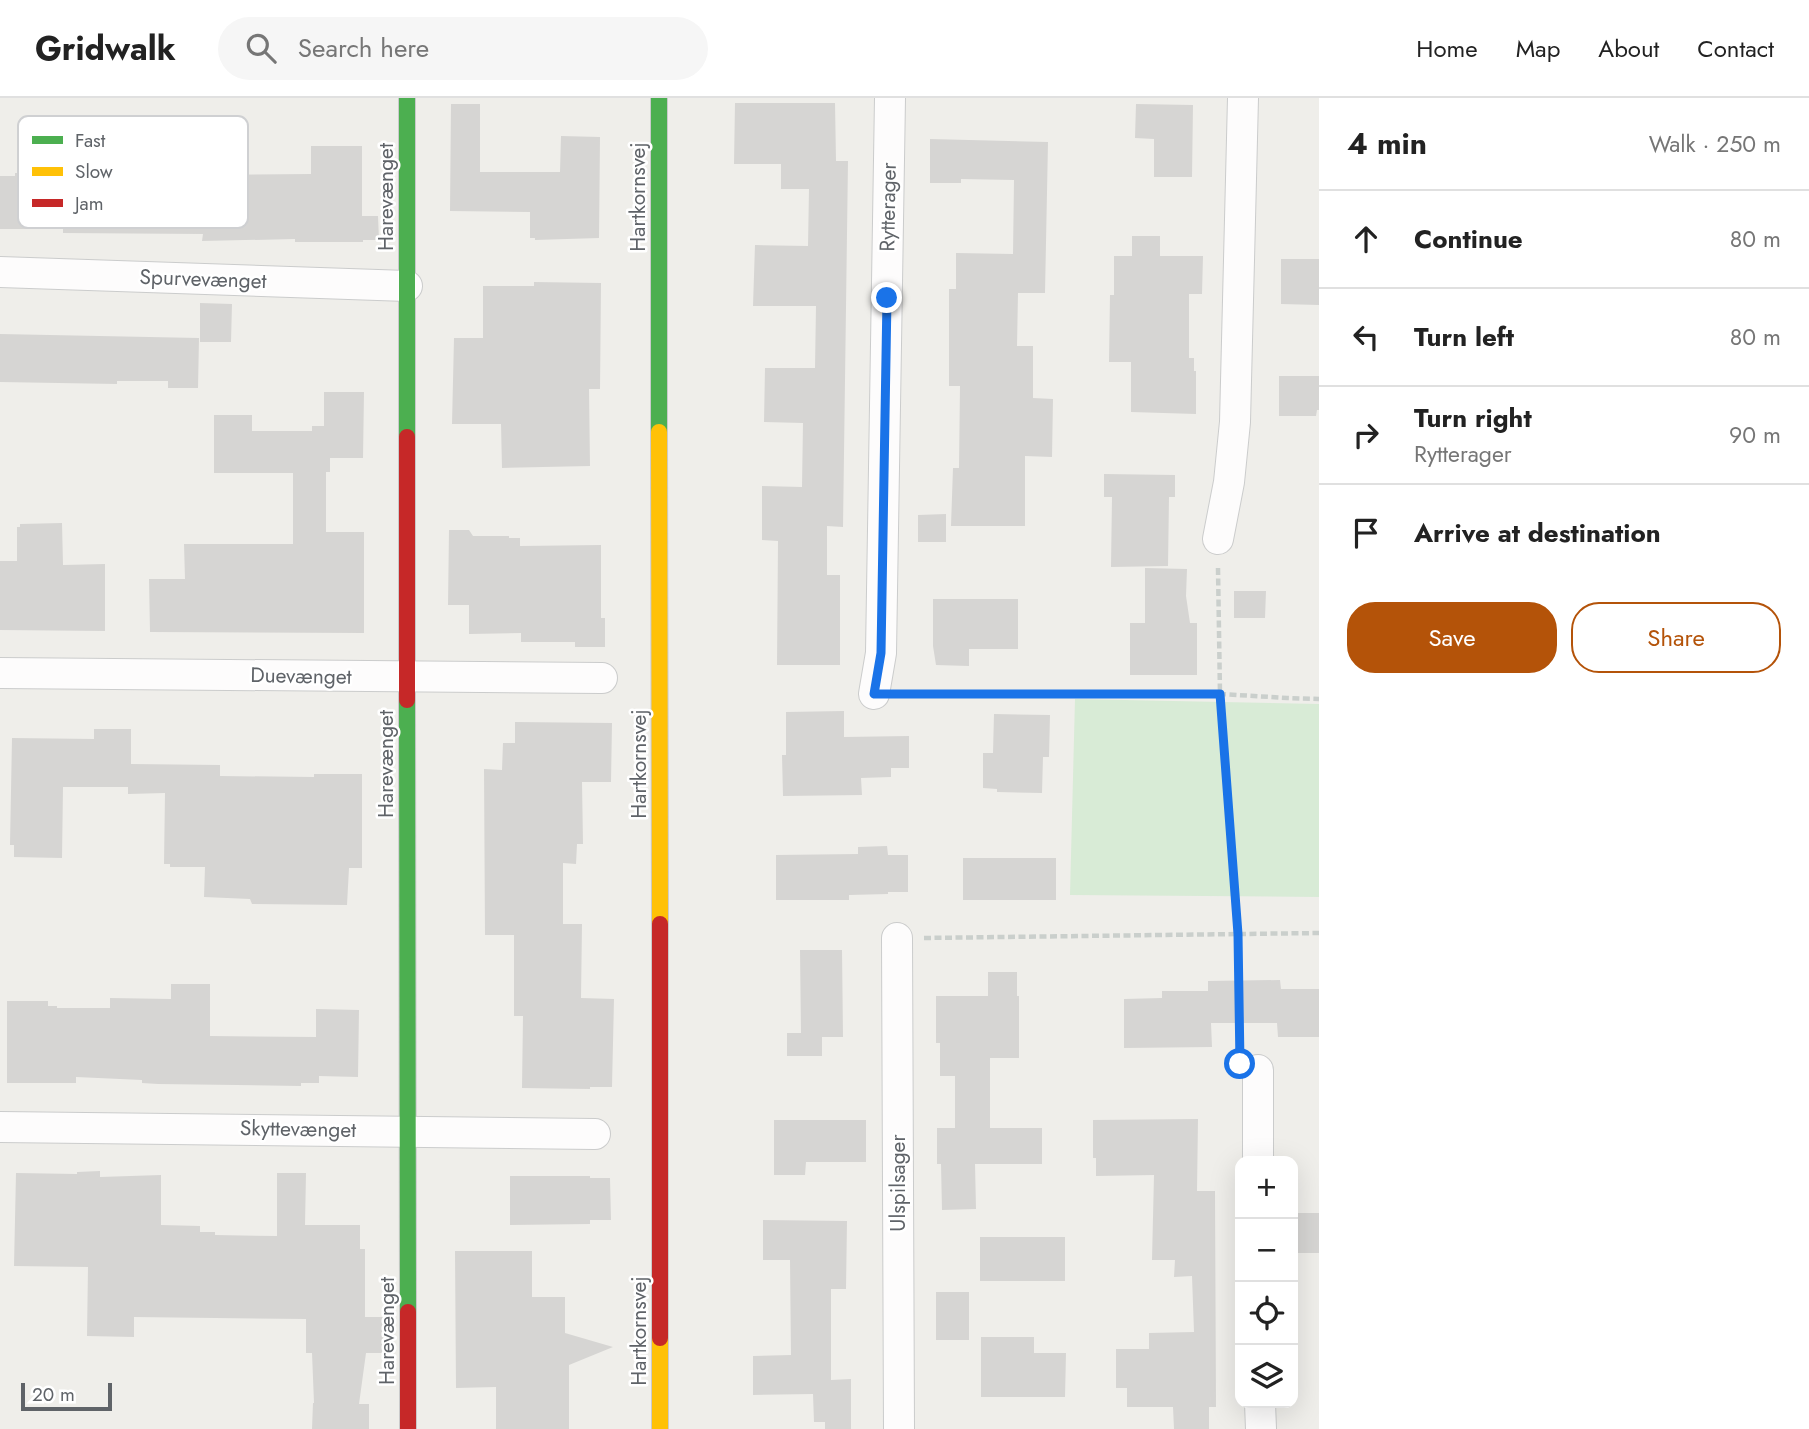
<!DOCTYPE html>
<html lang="en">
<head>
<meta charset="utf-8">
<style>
  body { margin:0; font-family:Jost,sans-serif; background:#f6f6f6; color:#222 }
  .controls { position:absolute; right:21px; bottom:21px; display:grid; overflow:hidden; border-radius:14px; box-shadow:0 7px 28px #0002 }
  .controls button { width:63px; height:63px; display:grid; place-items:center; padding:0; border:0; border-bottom:2px solid #e0e0e0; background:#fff; color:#222; font:35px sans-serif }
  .scale { position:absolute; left:21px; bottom:18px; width:91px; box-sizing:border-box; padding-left:7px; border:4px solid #5f6368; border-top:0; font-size:19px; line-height:24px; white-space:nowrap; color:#5f6368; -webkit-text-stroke:5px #fff; paint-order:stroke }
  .stop { position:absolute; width:21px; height:21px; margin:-16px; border:5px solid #1a73e8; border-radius:50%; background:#fff }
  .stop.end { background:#1a73e8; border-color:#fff; box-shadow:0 2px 7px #0008 }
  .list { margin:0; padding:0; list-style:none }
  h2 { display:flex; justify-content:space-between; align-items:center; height:91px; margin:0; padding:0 28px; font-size:30px }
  h2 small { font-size:23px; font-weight:400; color:#767676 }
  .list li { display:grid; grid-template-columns:46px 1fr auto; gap:21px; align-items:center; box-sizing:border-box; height:98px; padding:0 28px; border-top:2px solid #e0e0e0 }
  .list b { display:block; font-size:26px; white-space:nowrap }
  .list p { margin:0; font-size:23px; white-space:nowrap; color:#767676 }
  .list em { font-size:23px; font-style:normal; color:#767676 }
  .actions { display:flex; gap:14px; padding:21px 28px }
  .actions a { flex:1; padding:16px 0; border:2px solid #b45309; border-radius:28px; text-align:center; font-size:24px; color:#b45309 }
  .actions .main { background:#b45309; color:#fff }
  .icon { flex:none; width:38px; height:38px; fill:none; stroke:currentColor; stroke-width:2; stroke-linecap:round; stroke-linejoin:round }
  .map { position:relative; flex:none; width:1319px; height:1331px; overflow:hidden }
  header { display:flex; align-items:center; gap:42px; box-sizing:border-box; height:98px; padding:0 35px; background:#fff; border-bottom:2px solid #e0e0e0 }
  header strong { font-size:33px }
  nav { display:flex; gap:38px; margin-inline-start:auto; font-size:24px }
  .search { width:490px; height:63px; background:#f6f6f6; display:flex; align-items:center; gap:18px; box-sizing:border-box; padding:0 24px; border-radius:38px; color:#767676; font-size:26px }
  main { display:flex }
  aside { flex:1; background:#fff }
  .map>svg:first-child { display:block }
  .green { fill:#d8ebd6 }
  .building { fill:#d6d5d3 }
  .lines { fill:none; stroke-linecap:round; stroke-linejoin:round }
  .street-casing { stroke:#cbcccc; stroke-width:32 }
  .fast-casing { stroke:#cacacb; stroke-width:18 }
  .slow-casing { stroke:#cacacb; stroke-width:18 }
  .jam-casing { stroke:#cacacb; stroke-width:18 }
  .path { stroke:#cacfcc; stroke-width:4.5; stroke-dasharray:7 3.5; stroke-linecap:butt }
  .street { stroke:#fdfcfc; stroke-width:30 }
  .fast { stroke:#4caf50; stroke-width:16 }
  .slow { stroke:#ffc107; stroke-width:16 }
  .jam { stroke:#c62828; stroke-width:16 }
  .route { stroke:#1a73e8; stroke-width:9 }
  .labels { text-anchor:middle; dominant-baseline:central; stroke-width:5; stroke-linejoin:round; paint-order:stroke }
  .street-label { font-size:21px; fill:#5f6368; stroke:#fff }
  .key { fill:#fff; stroke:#cfd0d2; stroke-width:2 }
  .key-label { font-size:19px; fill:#5f6368 }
</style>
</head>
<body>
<header>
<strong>Gridwalk</strong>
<div class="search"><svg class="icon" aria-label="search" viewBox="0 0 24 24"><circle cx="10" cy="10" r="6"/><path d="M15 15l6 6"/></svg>Search here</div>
<nav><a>Home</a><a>Map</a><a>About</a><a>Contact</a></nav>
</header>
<main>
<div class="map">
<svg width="1319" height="1331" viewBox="0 0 1319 1331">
  <rect width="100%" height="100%" fill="#efeeea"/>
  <path class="green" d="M1075 601 1319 606V799L1070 797Z"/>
  <path class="building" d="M735 5H835L836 63H848L843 429 827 428V477H840V567H777L778 443 762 442V388L802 389 803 325 764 324 765 270H815L816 208H753L755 147 808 148 809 91H781V66H734Z
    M451 6H480V74H560L561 38 600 39 599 140 535 142V140H530V114L450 113Z
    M1136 6 1193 7 1192 79H1154V41L1135 40Z
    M930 41 1048 44 1045 195H1018L1017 248H1033V300L1053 301 1052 359 1025 358V428H951L953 370H959L960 288H949V191H956V155L1013 156 1014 82 961 81V85H930Z
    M311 48H362V118H378L379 142H363V144H295V141L202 143 203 136 63 135V131H0V78H15V75H150V64H189V74H200V77L311 76Z
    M1132 138H1160V158H1203L1202 196H1189V260H1194V273H1196V316L1131 314V264H1109L1110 197H1114V158H1132Z
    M1281 161H1319V207L1281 206Z
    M534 184 601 185 600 291H589L590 368 502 370 501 326H452L454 240H483V188H534Z
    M200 205 232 206 231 244H200Z
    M0 236 199 240 198 290H168V283H117V286L0 284Z
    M1279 278H1319V312H1317L1316 318H1279Z
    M324 294H364L363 360H330V374H326V434H364V535L150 534 149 481H185L184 446H293V375H214V317H252V333H312V328H324Z
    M1104 376 1175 377V399H1169L1168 468 1111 469 1112 399H1104Z
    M946 416V444H918V417Z
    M62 425 63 467 105 466V533L0 532V463H17V429H20V426Z
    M449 432H469L473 438H509V440H520V448L601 447V520H605V549H575V544H521V535L469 536V507H448Z
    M1145 470 1187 471 1186 498 1190 525H1197V577H1130V525H1145Z
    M1234 493H1266L1265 520H1234Z
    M933 501H1018V551H969V568L936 567 933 548Z
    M844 613V639L909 638V670H891V679L861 680 862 697 783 698 782 657H786V614Z
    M994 616 1050 617 1049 659H1043L1042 695 997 694V691L983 690V655H993Z
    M515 624 612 625 611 684H582L583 746H577L576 766 563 765V826H582L581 900 614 901 612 989H590V991L522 990 523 918H514V837H485L484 671 502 672 503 645H515Z
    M94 631H131V666L220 667V678L314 679V676H362V770H349L347 807 252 806 250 801 204 799 205 769H170V766H164L165 695 128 696V689H63L62 760 14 759V747H10L12 640 94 641Z
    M887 748 888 757H908V794H888V796L849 797V802H776V757L858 756V749Z
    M963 760H1056V802H963Z
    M800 852H842L843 939H822V958H787V935H801Z
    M988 874H1017V898H1019V960H990V1030H1042V1066H975L976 1111 942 1112 941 1066H937V1030H955V978H940V945H936V898H988Z
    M1280 882 1281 891H1319V939H1278L1277 925H1211L1212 949 1124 950V901L1162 900V893H1208V883Z
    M171 886H210V938L316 939V911L359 912 358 979 319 978V985H301V988L158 986 142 985V982L76 979V985H7V903H48V908H57V910H110V900L171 901Z
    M1198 1021 1197 1093H1215L1216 1309H1209V1331H1174L1173 1309H1127V1290H1116V1251H1149V1235L1194 1234 1192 1178 1174 1179 1175 1162H1152L1154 1077 1096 1078V1060H1093V1022Z
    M774 1022H866V1064H806L805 1077H774Z
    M100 1073V1079L161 1077V1127L200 1128V1134H215V1137L277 1138V1075H306L305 1127H360V1151H365V1219H384V1255H366L359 1306H369V1331H312L313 1305H314L312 1255H306V1221L134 1219V1239L87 1238 88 1169 14 1168 16 1075 77 1076V1074Z
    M510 1078H590V1080H610L611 1122H590V1126L510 1127Z
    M1293 1115H1319V1155H1293Z
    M763 1122 847 1123 846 1191H831V1282L851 1281V1331H825V1324H814L813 1296 753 1297V1258L791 1257 790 1162H763Z
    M980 1139H1065V1183H980Z
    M455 1153H532V1199H565V1235L613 1249 569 1267V1331H496V1289L456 1290Z
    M936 1194H969V1242H936Z
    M981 1239H1034V1255H1066L1065 1299H981Z"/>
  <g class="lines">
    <g class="street-casing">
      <path id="street" d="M0 174 407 188
        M1218 441 1229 384 1235 324 1243 0
        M0 575 602 580
        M874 596 881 555 890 0
        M897 840 899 1331
        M1258 972V1063
        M0 1029 595 1036
        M1260 1305 1261 1331"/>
    </g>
    <g class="fast-casing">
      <path id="fast" d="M407 0V339
        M659 0V334
        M407 602 408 1214"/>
    </g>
    <g class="slow-casing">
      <path id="slow" d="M659 334 660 826
        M660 1240V1331"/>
    </g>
    <g class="jam-casing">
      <path id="jam" d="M407 339V602
        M660 826V1240
        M408 1214V1331"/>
    </g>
    <path class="path" d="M1218 470 1220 596 1238 836 1240 951
      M904 596H1220L1287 600 1319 601
      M924 840 1319 835"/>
    <use href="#street" class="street"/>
    <use href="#fast" class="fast"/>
    <use href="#slow" class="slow"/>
    <use href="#jam" class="jam"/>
  </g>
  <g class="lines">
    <path class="route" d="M887 200 881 555 874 596H1220L1238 836 1240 966"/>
  </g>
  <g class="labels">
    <g class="street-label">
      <text transform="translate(386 99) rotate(-90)">Harevænget</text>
      <text transform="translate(638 99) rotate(-90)">Hartkornsvej</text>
      <text transform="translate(888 109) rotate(-89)">Rytterager</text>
      <text transform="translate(203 181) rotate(2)">Spurvevænget</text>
      <text transform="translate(301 578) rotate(1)">Duevænget</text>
      <text transform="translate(386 666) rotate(-90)">Harevænget</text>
      <text transform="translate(639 666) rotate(-90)">Hartkornsvej</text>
      <text transform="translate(298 1031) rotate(1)">Skyttevænget</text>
      <text transform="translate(898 1085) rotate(-90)">Ulspilsager</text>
      <text transform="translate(387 1233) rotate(-90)">Harevænget</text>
      <text transform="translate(639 1233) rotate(-90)">Hartkornsvej</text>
    </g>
  </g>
  <rect x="18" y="18" width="230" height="112" rx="10" class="key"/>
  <rect x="32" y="38" width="31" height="8" fill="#4caf50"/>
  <rect x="32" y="69" width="31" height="9" fill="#ffc107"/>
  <rect x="32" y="101" width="31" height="8" fill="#c62828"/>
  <g class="key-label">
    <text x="75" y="49">Fast</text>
    <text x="75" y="80">Slow</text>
    <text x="75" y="112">Jam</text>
  </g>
</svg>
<div class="controls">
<button>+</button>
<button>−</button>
<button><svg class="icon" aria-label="locate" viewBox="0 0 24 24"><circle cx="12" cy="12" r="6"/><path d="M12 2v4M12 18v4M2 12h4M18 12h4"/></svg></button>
<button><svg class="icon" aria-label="layers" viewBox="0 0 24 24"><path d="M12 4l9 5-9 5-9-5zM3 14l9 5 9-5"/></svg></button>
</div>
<div class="scale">20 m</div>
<div class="stop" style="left:1240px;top:966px"></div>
<div class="stop end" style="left:887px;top:200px"></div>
</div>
<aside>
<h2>4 min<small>Walk · 250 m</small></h2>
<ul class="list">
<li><svg class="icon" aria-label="ahead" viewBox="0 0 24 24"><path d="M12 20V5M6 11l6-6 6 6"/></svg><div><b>Continue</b></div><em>80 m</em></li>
<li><svg class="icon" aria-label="left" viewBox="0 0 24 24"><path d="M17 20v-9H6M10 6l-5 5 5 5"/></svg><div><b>Turn left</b></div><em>80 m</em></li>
<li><svg class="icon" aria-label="right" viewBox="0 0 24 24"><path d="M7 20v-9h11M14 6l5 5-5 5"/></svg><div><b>Turn right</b><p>Rytterager</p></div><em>90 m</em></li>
<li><svg class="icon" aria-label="arrive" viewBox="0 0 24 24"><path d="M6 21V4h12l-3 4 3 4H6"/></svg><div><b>Arrive at destination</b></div></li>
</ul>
<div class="actions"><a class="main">Save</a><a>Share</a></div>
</aside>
</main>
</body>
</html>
